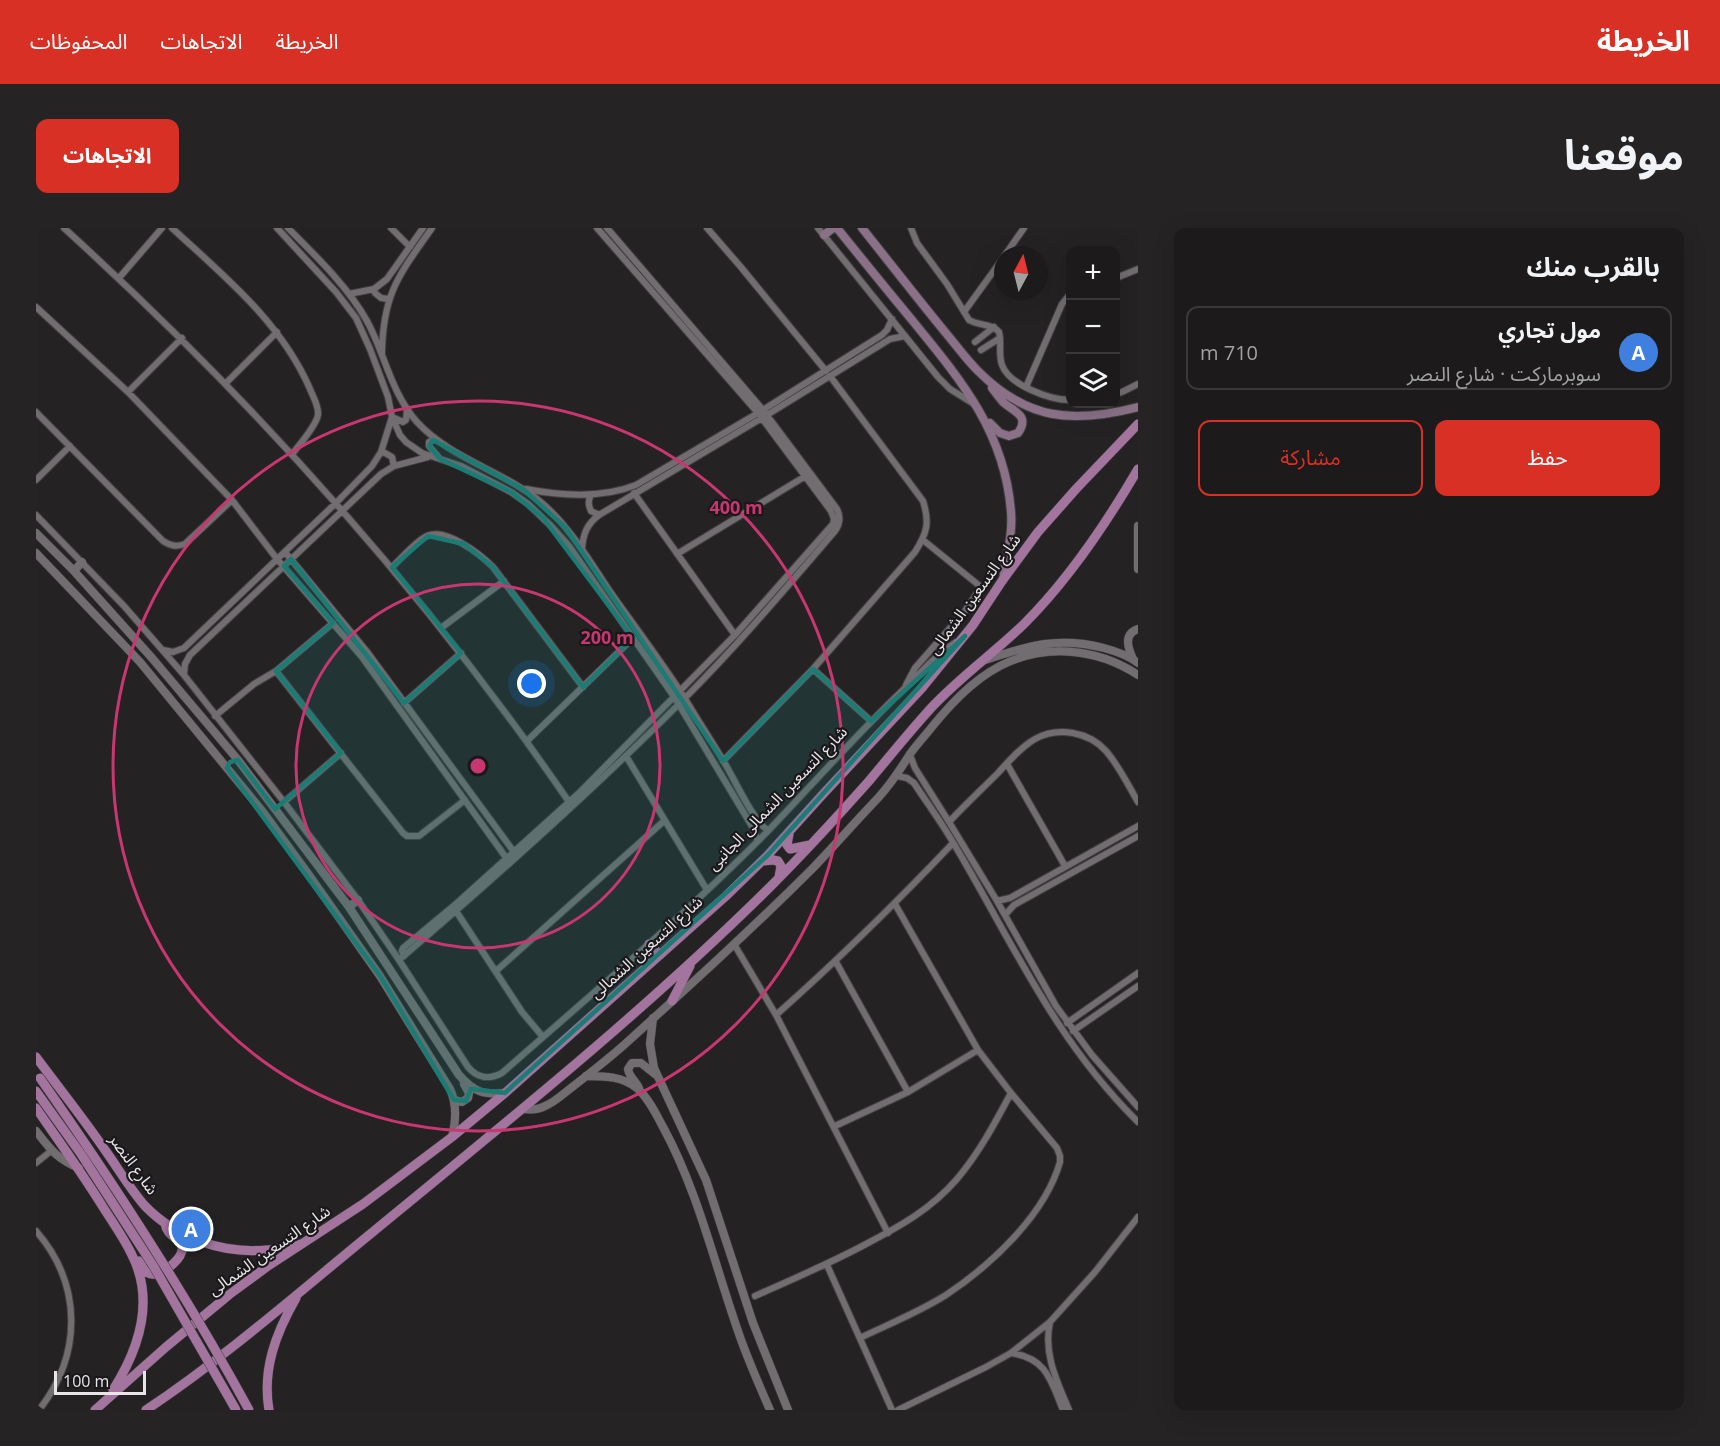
<!DOCTYPE html>
<html lang="ar">
<head>
<meta charset="utf-8">
<style>
  body { margin:0; font-family:"Open Sans","Noto Sans Arabic",sans-serif; background:#252324; color:#f1f3f6; direction:rtl }
  .controls { position:absolute; right:18px; top:18px; display:grid; overflow:hidden; border-radius:12px; box-shadow:0 6px 24px #0002 }
  .controls button { width:54px; height:54px; display:grid; place-items:center; padding:0; border:0; border-bottom:2px solid #3a383a; background:#1c1a1b; color:#f1f3f6; font:30px sans-serif }
  .compass { position:absolute; left:958px; top:18px; width:54px; height:54px; border-radius:50%; background:#1c1a1b; box-shadow:0 6px 24px #0002; rotate:7deg }
  .scale { position:absolute; left:18px; bottom:15px; width:92px; box-sizing:border-box; padding-left:6px; border:3px solid #e9e6e8; border-top:0; font-size:16px; line-height:21px; white-space:nowrap; color:#e9e6e8; -webkit-text-stroke:4px #1b181b; paint-order:stroke }
  .you { position:absolute; left:496px; top:456px; width:21px; height:21px; margin:-15px; border:4px solid #fff; border-radius:50%; background:#1a73e8; box-shadow:0 0 0 9px #1a73e833 }
  .badge { display:grid; place-items:center; width:39px; height:39px; border-radius:50%; background:#d93025; color:#fff; font-size:20px; font-weight:700 }
  .pin { position:absolute; translate:-50% -50%; border:3px solid #fff; box-shadow:0 2px 6px #0006 }
  .list { margin:0; padding:0; list-style:none }
  h2 { display:flex; justify-content:space-between; align-items:center; height:78px; margin:0; padding:0 24px; font-size:26px }
  h2 small { font-size:20px; font-weight:400; color:#a0a1a3 }
  .list li { display:grid; grid-template-columns:39px 1fr auto; gap:18px; align-items:center; box-sizing:border-box; height:84px; margin:0 12px 12px; padding:0 12px; border:2px solid #3a383a; border-radius:12px }
  .list b { display:block; font-size:22px; white-space:nowrap }
  .list p { margin:0; font-size:20px; white-space:nowrap; color:#a0a1a3 }
  .list em { font-size:20px; font-style:normal; color:#a0a1a3 }
  .actions { display:flex; gap:12px; padding:18px 24px }
  .actions a { flex:1; padding:14px 0; border:2px solid #d93025; border-radius:12px; text-align:center; font-size:21px; color:#d93025 }
  .actions .main { background:#d93025; color:#fff }
  .icon { flex:none; width:33px; height:33px; fill:none; stroke:currentColor; stroke-width:2; stroke-linecap:round; stroke-linejoin:round }
  .map { position:relative; flex:none; width:1102px; height:1182px; overflow:hidden; direction:ltr; border-radius:12px }
  header { display:flex; align-items:center; gap:36px; box-sizing:border-box; height:84px; padding:0 30px; background:#d93025; color:#fff }
  header strong { font-size:28px }
  nav { display:flex; gap:33px; margin-inline-start:auto; font-size:21px }
  .intro { display:flex; align-items:center; justify-content:space-between; box-sizing:border-box; height:144px; padding:0 36px }
  h1 { margin:0; font-size:42px }
  .button { padding:15px 27px; border-radius:12px; background:#d93025; color:#fff; font-size:21px; font-weight:700 }
  main { display:flex; gap:36px; padding:0 36px }
  aside { flex:1; background:#1c1a1b; border-radius:12px; box-shadow:0 6px 24px #0002 }
  .map>svg:first-child { display:block }
  .lines { fill:none; stroke-linecap:round; stroke-linejoin:round }
  .minor-casing { stroke:#434042; stroke-width:8 }
  .tertiary-casing { stroke:#434042; stroke-width:9 }
  .secondary-casing { stroke:#434042; stroke-width:10 }
  .primary-casing { stroke:#434042; stroke-width:10 }
  .minor { stroke:#716d70; stroke-width:6 }
  .tertiary { stroke:#716d70; stroke-width:8 }
  .secondary { stroke:#8a7187; stroke-width:8 }
  .primary { stroke:#a3749e; stroke-width:9 }
  .primary-bridge-casing { stroke:#434042; stroke-width:10; stroke-linecap:butt }
  .primary-bridge { stroke:#a3749e; stroke-width:9 }
  .marked { fill:#1a7c74; fill-opacity:0.2; stroke:#1a7c74; stroke-width:4.5; stroke-linejoin:round }
  .ring { fill:none; stroke:#c83770; stroke-width:3 }
  .labels { text-anchor:middle; dominant-baseline:central; stroke-width:4.5; stroke-linejoin:round; paint-order:stroke }
  .street-label { font-size:16px; fill:#e9e6e8; stroke:#1b181b }
  .centre { fill:#c83770; stroke:#1b181b; stroke-width:3 }
  .ring-label { font-size:18px; text-anchor:middle; font-weight:bold; fill:#c83770; stroke:#1b181b; stroke-width:4.5; stroke-linejoin:round; paint-order:stroke }
</style>
</head>
<body>
<header>
<strong>الخريطة</strong>
<nav><a>الخريطة</a><a>الاتجاهات</a><a>المحفوظات</a></nav>
</header>
<div class="intro"><h1>موقعنا</h1><a class="button">الاتجاهات</a></div>
<main>
<aside>
<h2>بالقرب منك<small></small></h2>
<ul class="list">
<li><span class="badge" style="background:#3f7fe0">A</span><div><b>مول تجاري</b><p>سوبرماركت · شارع النصر</p></div><em>710 m</em></li>
</ul>
<div class="actions"><a class="main">حفظ</a><a>مشاركة</a></div>
</aside>
<div class="map">
<svg width="1102" height="1182" viewBox="0 0 1102 1182">
  <rect width="100%" height="100%" fill="#252224"/>
  <g class="lines">
    <g class="minor-casing">
      <path id="minor" d="M28 0C219 174 387 361 533 574
        M136 0C188 48 245 94 274 161 277 169 283 178 282 187 280 198 264 216 257 225
        M241 0 300 64 320 90 334 121 352 169 356 189 364 207 370 214 386 225 425 238 475 264 492 276 515 298 533 318 639 470 717 600 722 613
        M252 0C279 27 313 60 331 93 349 126 355 165 381 194 415 231 468 243 506 275 535 300 554 334 575 365 599 399 625 433 648 469 661 491 675 512 688 534 698 550 718 595 732 602
        M355 0 374 19
        M671 0 704 38 790 143
        M782 0 902 149 914 161 938 176
        M875 0 881 15 911 56 933 92C943 98 955 95 963 104 966 115 962 126 966 137 973 157 1014 172 1034 172
        M969 27 988 0
        M83 50 126 0
        M1080 50 1102 41
        M338 61 339 65 345 70 353 71
        M313 66 338 61 351 51 387 0
        M0 79 92 164 196 272 241 331 326 429 471 631
        M928 84 967 30
        M939 114 958 99
        M945 122 964 110
        M346 125C347 65 363 47 396 0
        M190 155 241 104
        M990 159 1026 76 1034 66
        M92 164 146 110
        M1080 166 1086 164 1102 156
        M0 184 127 313C135 318 140 319 149 316L196 272
        M400 211 393 214V218L404 231
        M345 224 349 225 356 229 358 238
        M0 252 34 218
        M490 261C526 268 565 271 600 257L722 185 846 107 851 102 856 91
        M598 265 699 407
        M555 267C552 273 552 276 555 283L563 287
        M0 287 88 378 148 447 248 574 322 672 363 732 432 839C441 850 453 852 466 845 556 766 647 689 731 604 776 557 819 508 866 463 883 446 900 427 920 414
        M546 321C547 306 551 296 563 287L726 190 854 111 869 108
        M249 324 332 425 478 624
        M641 326 768 249
        M356 339C366 330 380 313 391 308 410 299 445 327 457 339L547 459
        M405 400 468 353
        M127 422 137 424 148 420 301 274 336 238 345 224 356 189 367 194 370 192 371 181
        M777 441 835 493
        M240 443 367 605 371 608H383L429 572
        M148 446 149 436 154 427 345 246 358 238 392 229
        M870 457 879 440 929 383 945 359 887 312
        M368 475 425 425
        M179 488 218 456 240 443 297 395
        M491 513 597 410
        M874 527 879 540 913 594 961 673 1020 778 1056 827 1102 879
        M590 528 671 662
        M687 533 777 441 879 324C891 305 894 295 887 273L794 148
        M971 536 1029 638
        M861 548 871 550 878 555C891 575 906 595 918 616 977 715 1018 811 1102 894
        M248 574 305 525
        M913 594C929 577 946 561 962 545 973 533 985 519 999 511 1022 498 1053 504 1070 523 1083 538 1092 557 1102 574
        M961 673 974 670 1102 598
        M420 683 486 784 507 809
        M969 687 978 677 1102 608
        M698 716 740 787 852 1005
        M368 728 366 723 367 720 421 675 543 565 699 407 797 296 798 291 795 283 722 185 561 0
        M363 732C461 648 556 563 647 472 701 418 750 360 799 303 804 296 805 289 801 281L727 182 571 0
        M800 734 872 864
        M460 743 628 593
        M740 787C802 732 860 675 917 615
        M1031 795 1102 745
        M1037 803 1102 758
        M799 898 872 864 942 822
        M0 935 15 923
        M0 1003C47 1057 46 1127 3 1182
        M791 1037 856 1182
        M719 1068C757 1051 795 1035 832 1015 866 997 895 981 921 951 943 925 959 895 975 865
        M1014 1094C1007 1126 1021 1153 1033 1182
        M824 1110C853 1096 883 1084 910 1067 955 1037 1009 987 1024 934V928L1021 920 975 865 942 822 859 676
        M975 1125C1011 1130 1015 1153 1027 1182
        M862 1182 950 1139 975 1125 1014 1094 1059 1044 1102 989"/>
    </g>
    <g class="tertiary-casing">
      <path id="tertiary" d="M1102 298V341
        M0 305 38 343 116 430 202 532 313 679 423 847C438 864 447 867 469 865
        M0 325 104 434 227 584 273 647 344 748 414 861C421 876 420 893 416 909
        M38 343 46 334
        M1097 431C1092 420 1087 406 1102 401
        M949 432C991 418 1022 408 1068 420 1079 423 1092 427 1102 435
        M313 679 322 672
        M617 790 614 816 618 840 670 952 717 1095 752 1182
        M550 848C568 848 587 848 602 861 613 871 620 886 627 899 662 963 679 1038 703 1106 712 1132 723 1157 734 1182
        M603 860C600 853 593 849 592 841L596 835H605L620 847
        M418 872 426 874 432 870 433 865 428 856
        M487 881C495 882 502 882 509 878 519 874 527 866 535 860 553 846 571 832 588 817 652 759 716 701 777 640 799 617 820 593 842 570 855 556 864 542 874 526 879 519 885 512 891 505 911 480 935 453 964 438 1009 415 1061 420 1102 447
        M0 903C14 921 21 931 43 940"/>
    </g>
    <g class="secondary-casing">
      <path id="secondary" d="M801 0C826 31 851 62 876 92 925 152 969 204 975 284 977 307 970 329 967 352
        M826 0C854 35 881 70 909 104 920 117 930 131 942 143 991 192 1036 196 1102 179
        M788 7 797 0
        M954 195 964 205 973 208 982 205C994 188 979 184 968 175 964 171 960 165 956 160"/>
    </g>
    <g class="primary-casing">
      <path id="primary" d="M753 606 751 617 754 621 774 617
        M727 633 737 632 742 633 745 638 743 649
        M613 716 624 727
        M636 773 654 738
        M0 829C23 860 47 890 69 922 82 940 94 961 109 978 140 1010 186 1026 231 1022 241 1021 252 1018 262 1016
        M0 880C23 913 46 945 67 979 77 995 88 1010 96 1027 119 1073 103 1121 77 1162
        M103 1033 110 1044C114 1046 115 1047 120 1046 129 1044 148 1030 146 1019 143 1009 131 1009 129 995
        M59 1182 130 1119 194 1066 232 1038 327 976 416 909 469 865 690 668 731 628 788 565 886 460 937 397 966 353 1002 304 1040 261 1102 196
        M110 1182C191 1128 263 1064 338 1003 473 892 610 782 734 659 768 625 801 589 833 553 854 528 874 503 896 479 924 449 958 425 988 396 1033 351 1070 296 1102 241
        M233 1182C226 1141 240 1105 260 1070"/>
    </g>
    <use href="#minor" class="minor"/>
    <use href="#tertiary" class="tertiary"/>
    <use href="#secondary" class="secondary"/>
    <use href="#primary" class="primary"/>
    <g class="primary-bridge-casing">
      <path id="primary-bridge" d="M4 850C79 957 150 1066 213 1182
        M0 863 45 926 118 1039 200 1182"/>
    </g>
    <use href="#primary-bridge" class="primary-bridge"/>
  </g>
  <path class="marked" d="M397 212 487 261 530 300 687 533 777 441 835 493 929 408 731 628 469 865 435 861 430 873 418 872 344 748 191 540 194 534 202 532 239 581 305 525 240 443 297 395 248 338 255 331 368 475 425 425 356 339 392 308 428 316 457 339 547 459 597 410 507 290 475 264 404 231 393 218Z"/>
  <g class="ring">
    <circle cx="442" cy="538" r="182"/>
    <circle cx="442" cy="538" r="365"/>
  </g>
  <g class="labels">
    <g class="street-label">
      <text transform="translate(938 366) rotate(-54)">شارع التسعين الشمالى</text>
      <text transform="translate(741 570) rotate(-46)">شارع التسعين الشمالى الجانبى</text>
      <text transform="translate(610 719) rotate(-42)">شارع التسعين الشمالى</text>
      <text transform="translate(98 936) rotate(54)">شارع النصر</text>
      <text transform="translate(233 1022) rotate(-35)">شارع التسعين الشمالى</text>
    </g>
  </g>
  <circle cx="442" cy="538" r="9" class="centre"/>
  <g class="ring-label">
    <text x="700" y="286">400 m</text>
    <text x="571" y="416">200 m</text>
  </g>
</svg>
<div class="controls">
<button>+</button>
<button>−</button>
<button><svg class="icon" aria-label="layers" viewBox="0 0 24 24"><path d="M12 4l9 5-9 5-9-5zM3 14l9 5 9-5"/></svg></button>
</div>
<svg class="compass" viewBox="-18 -18 36 36"><path d="M0-13l5 13h-10z" fill="#e53935"/><path d="M0 13l5-13h-10z" fill="#a0a1a3"/></svg>
<div class="scale">100 m</div>
<div class="you"></div>
<div class="pin badge" style="left:155px;top:1001px;background:#3f7fe0">A</div>
</div>
</main>
</body>
</html>
